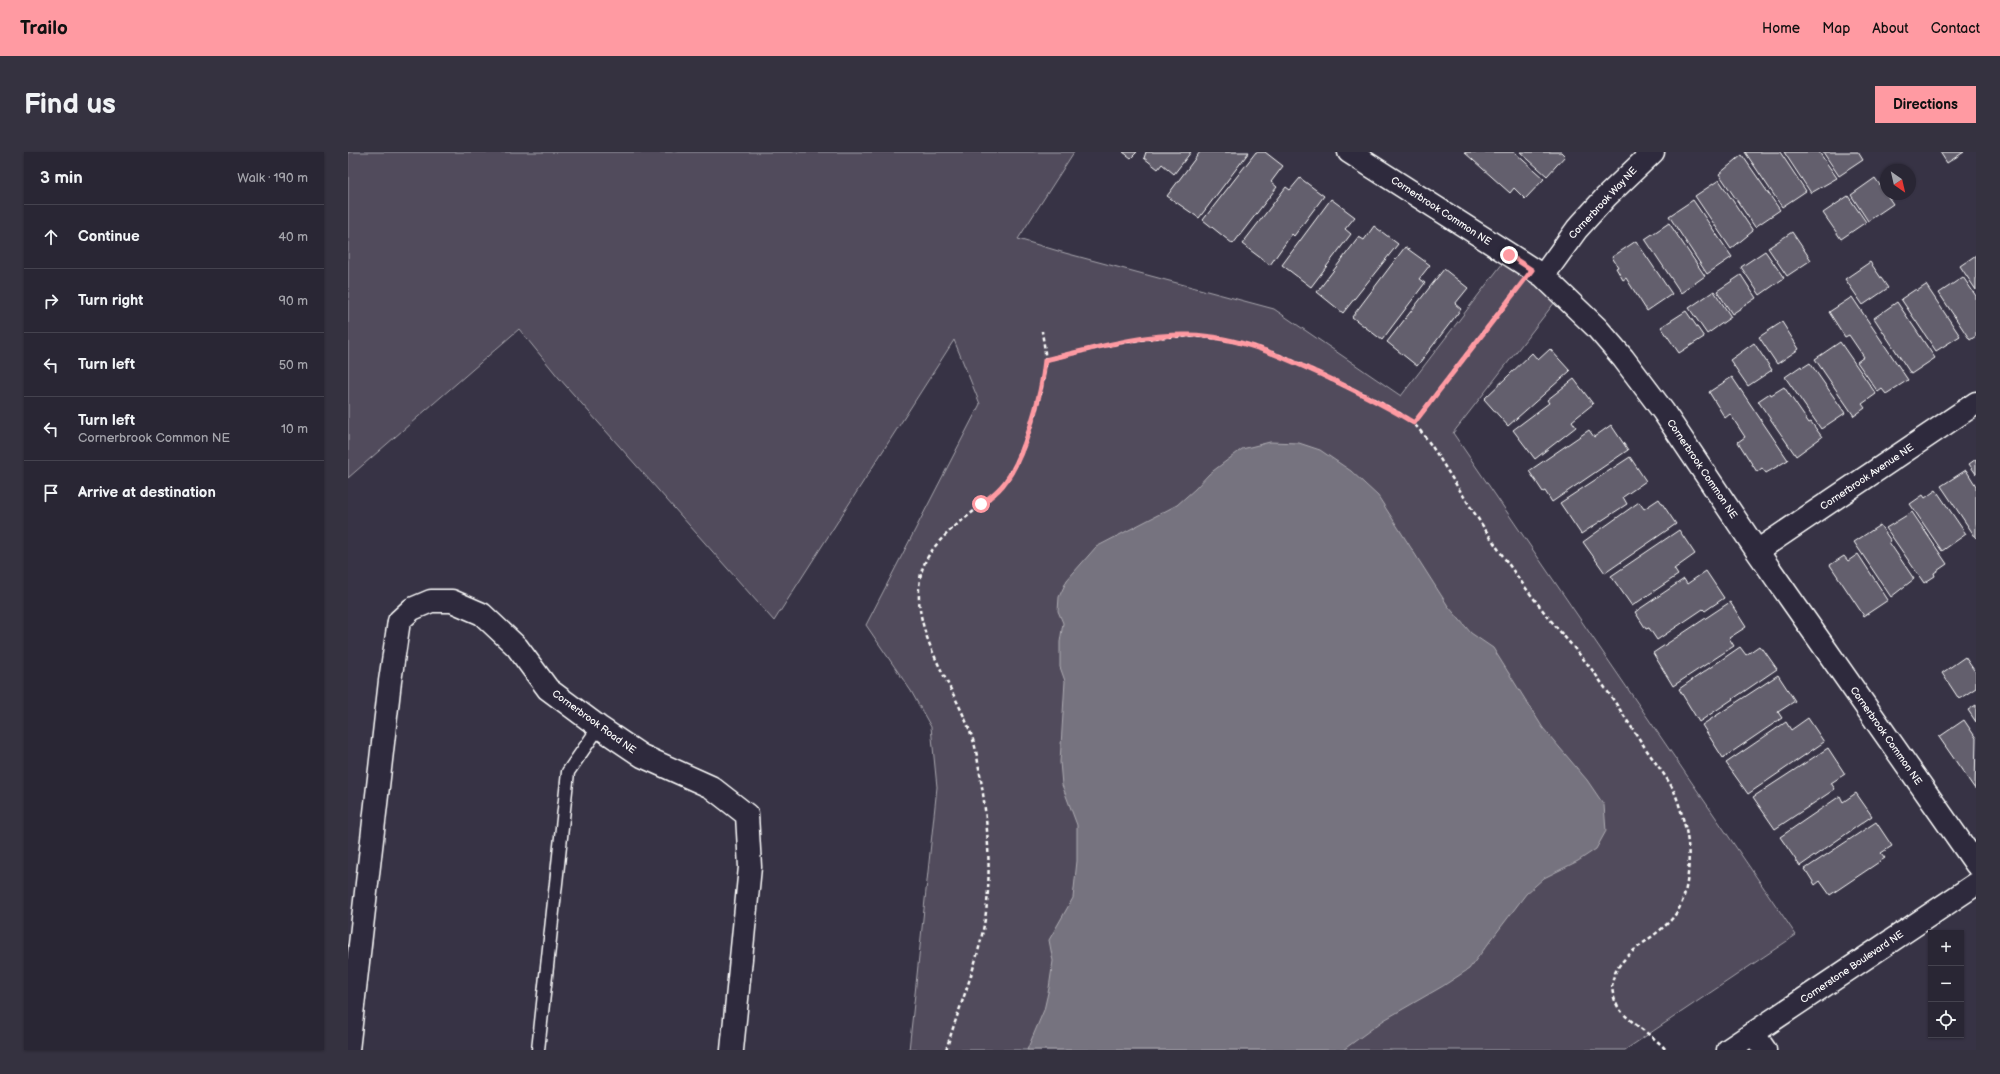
<!DOCTYPE html>
<html lang="en">
<head>
<meta charset="utf-8">
<style>
  body { margin:0; font-family:"Balsamiq Sans",sans-serif; background:#353240; color:#f1f3f6 }
  .controls { position:absolute; right:12px; bottom:12px; display:grid; overflow:hidden; border-radius:0px; box-shadow:0 1px 3px #0004 }
  .controls button { width:36px; height:36px; display:grid; place-items:center; padding:0; border:0; border-bottom:1px solid #45434f; background:#292634; color:#f1f3f6; font:20px sans-serif }
  .compass { position:absolute; left:1532px; top:12px; width:36px; height:36px; border-radius:50%; background:#292634; box-shadow:0 1px 3px #0004; rotate:146deg }
  .stop { position:absolute; width:12px; height:12px; margin:-9px; border:3px solid #ff9aa2; border-radius:50%; background:#fff }
  .stop.end { background:#ff9aa2; border-color:#fff; box-shadow:0 1px 4px #0008 }
  .list { margin:0; padding:0; list-style:none }
  h2 { display:flex; justify-content:space-between; align-items:center; height:52px; margin:0; padding:0 16px; font-size:17px }
  h2 small { font-size:13px; font-weight:400; color:#a5a5ac }
  .list li { display:grid; grid-template-columns:26px 1fr auto; gap:12px; align-items:center; box-sizing:border-box; height:64px; padding:0 16px; border-top:1px solid #45434f }
  .list b { display:block; font-size:15px; white-space:nowrap }
  .list p { margin:0; font-size:13px; white-space:nowrap; color:#a5a5ac }
  .list em { font-size:13px; font-style:normal; color:#a5a5ac }
  .icon { flex:none; width:22px; height:22px; fill:none; stroke:currentColor; stroke-width:2; stroke-linecap:round; stroke-linejoin:round }
  .map { position:relative; flex:none; width:1628px; height:898px; overflow:hidden; border-radius:0px }
  header { display:flex; align-items:center; gap:24px; box-sizing:border-box; height:56px; padding:0 20px; background:#ff9aa2; color:#111 }
  header strong { font-size:19px }
  nav { display:flex; gap:22px; margin-inline-start:auto; font-size:14px }
  .intro { display:flex; align-items:center; justify-content:space-between; box-sizing:border-box; height:96px; padding:0 24px }
  h1 { margin:0; font-size:28px }
  .button { padding:10px 18px; border-radius:0px; background:#ff9aa2; color:#111; font-size:14px; font-weight:700 }
  main { display:flex; gap:24px; padding:0 24px }
  aside { flex:1; background:#292634; border-radius:0px; box-shadow:0 1px 3px #0004 }
  .map>svg:first-child { display:block }
  .green { fill:#514c5c; stroke:#a8a6ae }
  .water { fill:#76737f; stroke:#adabb2 }
  .building { fill:#635f6d; stroke:#fff }
  .lines { fill:none; stroke-linecap:round; stroke-linejoin:round }
  .service-casing { stroke:#fff; stroke-width:15 }
  .minor-casing { stroke:#fff; stroke-width:25 }
  .tertiary-casing { stroke:#fff; stroke-width:25 }
  .path { stroke:#fff; stroke-width:2.5; stroke-dasharray:4 3; stroke-linecap:butt }
  .service { stroke:#2f2a3d; stroke-width:12 }
  .minor { stroke:#2f2a3d; stroke-width:22 }
  .tertiary { stroke:#2f2a3d; stroke-width:22 }
  .route { stroke:#ff9aa2; stroke-width:5 }
  .labels { text-anchor:middle; dominant-baseline:central; stroke-width:4; stroke-linejoin:round; paint-order:stroke }
  .street-label { font-size:10px; fill:#fff; stroke:#2f2a3d }
</style>
</head>
<body>
<header>
<strong>Trailo</strong>
<nav><a>Home</a><a>Map</a><a>About</a><a>Contact</a></nav>
</header>
<div class="intro"><h1>Find us</h1><a class="button">Directions</a></div>
<main>
<aside>
<h2>3 min<small>Walk · 190 m</small></h2>
<ul class="list">
<li><svg class="icon" aria-label="ahead" viewBox="0 0 24 24"><path d="M12 20V5M6 11l6-6 6 6"/></svg><div><b>Continue</b></div><em>40 m</em></li>
<li><svg class="icon" aria-label="right" viewBox="0 0 24 24"><path d="M7 20v-9h11M14 6l5 5-5 5"/></svg><div><b>Turn right</b></div><em>90 m</em></li>
<li><svg class="icon" aria-label="left" viewBox="0 0 24 24"><path d="M17 20v-9H6M10 6l-5 5 5 5"/></svg><div><b>Turn left</b></div><em>50 m</em></li>
<li><svg class="icon" aria-label="left" viewBox="0 0 24 24"><path d="M17 20v-9H6M10 6l-5 5 5 5"/></svg><div><b>Turn left</b><p>Cornerbrook Common NE</p></div><em>10 m</em></li>
<li><svg class="icon" aria-label="arrive" viewBox="0 0 24 24"><path d="M6 21V4h12l-3 4 3 4H6"/></svg><div><b>Arrive at destination</b></div></li>
</ul>
</aside>
<div class="map">
<svg width="1628" height="898" viewBox="0 0 1628 898">
  <rect width="100%" height="100%" fill="#373345"/>
  <filter id="ink" filterUnits="userSpaceOnUse"><feTurbulence type="fractalNoise" baseFrequency=".025" numOctaves="2"/><feDisplacementMap in="SourceGraphic" scale="8" xChannelSelector="R" yChannelSelector="G"/><feConvolveMatrix kernelMatrix="1 2 1 2 8 2 1 2 1" color-interpolation-filters="sRGB"/></filter>
  <g filter="url(#ink)">
    <path class="green" d="M0 0H726L670 87 717 101 926 157 1053 244 1161 103 1214 141 1105 281 1448 783 1277 898H561L589 635 583 575 563 539 518 473 632 252 606 188 426 469 211 226 171 177 0 326Z"/>
    <path class="water" d="M922 290 951 291 972 298 1003 319 1030 344 1100 454 1123 481 1145 496 1195 576 1239 628 1256 653 1258 679 1248 697 1230 709 1196 726 1178 742 1121 817 1095 834 1036 868 995 898H679L696 858 701 836 705 809 701 788 725 746 729 709V673L714 633 712 610 717 529 712 515V490L715 471 710 459 711 445 719 428 748 395 829 353 847 337 861 322 894 297Z"/>
    <path class="building" d="M775 0H789L783 6Z
      M798 0H843L826 22 814 12 810 17 796 6Z
      M852 0H901L851 66 819 44Z
      M908 0H917L935 14 923 30 929 35 885 92 855 68Z
      M1116 0H1166L1196 27 1177 47 1166 36 1162 41Z
      M1172 0H1213L1217 4 1199 24Z
      M1397 0H1432L1458 39 1434 55Z
      M1436 0H1471L1489 26 1463 41Z
      M1475 0H1510L1515 8 1491 24Z
      M1592 0H1616L1599 11Z
      M1394 3 1432 58 1407 75 1371 22Z
      M952 26 976 44 946 84 944 82 922 113 894 92 938 35 942 38Z
      M1527 26 1545 52 1520 69 1503 43Z
      M1371 28 1405 79 1383 97 1347 44Z
      M1500 44 1518 70 1493 87 1475 61Z
      M983 47 1007 65 997 77 1003 82 963 135 934 113Z
      M1345 48 1384 105 1359 122 1321 64Z
      M1321 71 1357 124 1333 141 1297 87Z
      M1026 74 1050 92 995 161 969 140 1011 85 1016 88Z
      M1444 80 1463 108 1439 124 1420 96Z
      M1288 89 1324 142 1299 159 1278 126 1275 128 1268 116 1270 115 1264 105Z
      M1057 95 1082 113 1071 127 1077 131 1034 188 1004 165Z
      M1417 99 1436 126 1412 143 1393 115Z
      M1628 103V138L1612 114Z
      M1522 110 1540 136 1515 153 1497 127Z
      M1096 117 1120 136 1107 152 1113 157 1069 214 1039 190Z
      M1393 123 1408 146 1384 162 1369 139Z
      M1615 125 1628 144V184L1622 188 1591 141Z
      M1578 133 1612 184 1588 199 1553 147 1568 137 1569 139Z
      M1366 139 1383 165 1359 182 1341 156Z
      M1504 145 1560 228 1538 242 1534 237 1530 240 1509 210 1516 205 1501 183 1497 185 1481 160Z
      M1549 150 1587 206 1563 222 1526 166Z
      M1338 159 1356 185 1331 201 1313 175Z
      M1434 170 1451 197 1429 212 1411 185Z
      M1492 190 1528 242 1514 252 1517 256 1506 264 1467 207Z
      M1406 191 1424 218 1400 234 1382 208Z
      M1202 197 1222 219 1160 274 1136 247 1184 201 1190 208Z
      M1462 211 1497 261 1473 277 1437 225 1453 214 1454 216Z
      M1384 225 1440 308 1418 321 1414 316 1409 320 1390 290 1397 285 1382 262 1377 266 1361 240Z
      M1226 227 1245 252 1224 269 1228 275 1187 307 1165 278 1201 251 1199 248Z
      M1436 235 1461 271 1463 270 1474 285 1448 304 1410 249 1422 241 1423 243Z
      M1263 273 1280 298 1204 350 1197 339 1195 340 1181 319 1241 278 1246 285Z
      M1282 305 1298 329 1275 345 1279 352 1233 382 1212 351Z
      M1628 307V322L1621 312Z
      M1618 318 1628 334V386L1593 334Z
      M1588 338 1618 382 1594 399 1562 352 1575 343 1577 346Z
      M1311 347 1328 372 1257 421 1235 390 1291 350 1296 357Z
      M1564 360 1599 412 1586 421 1587 424 1576 431 1538 376Z
      M1532 373 1543 389 1541 390 1566 427 1543 445 1506 390Z
      M1331 378 1347 402 1326 417 1330 423 1284 454 1263 424Z
      M1510 402 1540 448 1516 464 1482 413 1496 404 1500 409Z
      M1358 419 1376 446 1357 459 1355 457 1309 488 1301 476 1298 477 1287 460 1336 427 1339 432Z
      M1382 450 1398 475 1381 486 1386 494 1325 534 1305 501Z
      M1411 494 1414 498 1415 497 1429 517 1351 570 1331 537 1392 495 1398 503Z
      M1617 505 1628 521V536L1611 547 1594 521Z
      M1430 523 1447 549 1430 560 1434 566 1375 606 1354 573Z
      M1628 553V570L1620 558Z
      M1460 566 1476 590 1400 642 1378 611 1438 570 1443 578Z
      M1616 568 1628 586 1627 637 1591 585Z
      M1480 596 1497 622 1483 631 1487 637 1427 677 1405 645Z
      M1508 641 1524 664 1452 714 1432 685 1492 644 1495 650Z
      M1528 670 1544 694 1533 701 1537 706 1482 743 1472 729 1467 733 1457 717Z"/>
    <g class="lines">
      <g class="service-casing">
        <path id="service" d="M190 898 220 620 251 575"/>
      </g>
      <g class="minor-casing">
        <path id="minor" d="M1001 0 1195 124 1249 176 1275 206 1315 259 1409 399 1628 712
          M1195 124 1229 77 1258 45 1305 0
          M1409 399 1628 251
          M1405 881 1417 898
          M0 898 42 529 51 469 64 457 83 449H104L134 462 169 495 200 537 251 575 294 604 363 635 399 663 402 715 384 898"/>
      </g>
      <g class="tertiary-casing">
        <path id="tertiary" d="M1380 898 1628 732"/>
      </g>
      <path class="path" d="M697 208C769 191 835 172 908 195 938 204 966 219 993 232 1014 242 1054 259 1069 275 1085 293 1097 316 1111 337 1136 376 1161 415 1190 452 1207 475 1227 496 1245 519 1262 542 1278 567 1294 591 1304 607 1318 623 1326 639 1331 651 1335 666 1338 678 1343 702 1342 743 1327 763 1307 791 1249 807 1268 851 1274 867 1305 882 1318 898
        M1066 271 1169 137
        M598 898C610 858 627 819 635 778 645 730 640 670 632 622 630 612 629 601 626 591 610 537 563 486 572 427 578 385 628 363 653 335 674 312 696 240 697 210 698 200 695 189 694 179"/>
      <use href="#service" class="service"/>
      <use href="#minor" class="minor"/>
      <use href="#tertiary" class="tertiary"/>
    </g>
  </g>
  <g class="lines" filter="url(#ink)">
    <path class="route" d="M633 352C640 347 648 341 654 334 676 309 694 241 697 208 744 197 792 182 841 183 892 184 940 207 985 228 1012 241 1040 255 1066 271L1184 118 1161 103"/>
  </g>
  <g class="labels">
    <g class="street-label">
      <text transform="translate(1255 51) rotate(-47)">Cornerbrook Way NE</text>
      <text transform="translate(1093 59) rotate(33)">Cornerbrook Common NE</text>
      <text transform="translate(1354 317) rotate(56)">Cornerbrook Common NE</text>
      <text transform="translate(1519 325) rotate(-34)">Cornerbrook Avenue NE</text>
      <text transform="translate(246 570) rotate(36)">Cornerbrook Road NE</text>
      <text transform="translate(1538 584) rotate(55)">Cornerbrook Common NE</text>
      <text transform="translate(1504 815) rotate(-34)">Cornerstone Boulevard NE</text>
    </g>
  </g>
</svg>
<div class="controls">
<button>+</button>
<button>−</button>
<button><svg class="icon" aria-label="locate" viewBox="0 0 24 24"><circle cx="12" cy="12" r="6"/><path d="M12 2v4M12 18v4M2 12h4M18 12h4"/></svg></button>
</div>
<svg class="compass" viewBox="-18 -18 36 36"><path d="M0-13l5 13h-10z" fill="#e53935"/><path d="M0 13l5-13h-10z" fill="#a5a5ac"/></svg>
<div class="stop" style="left:633px;top:352px"></div>
<div class="stop end" style="left:1161px;top:103px"></div>
</div>
</main>
</body>
</html>
